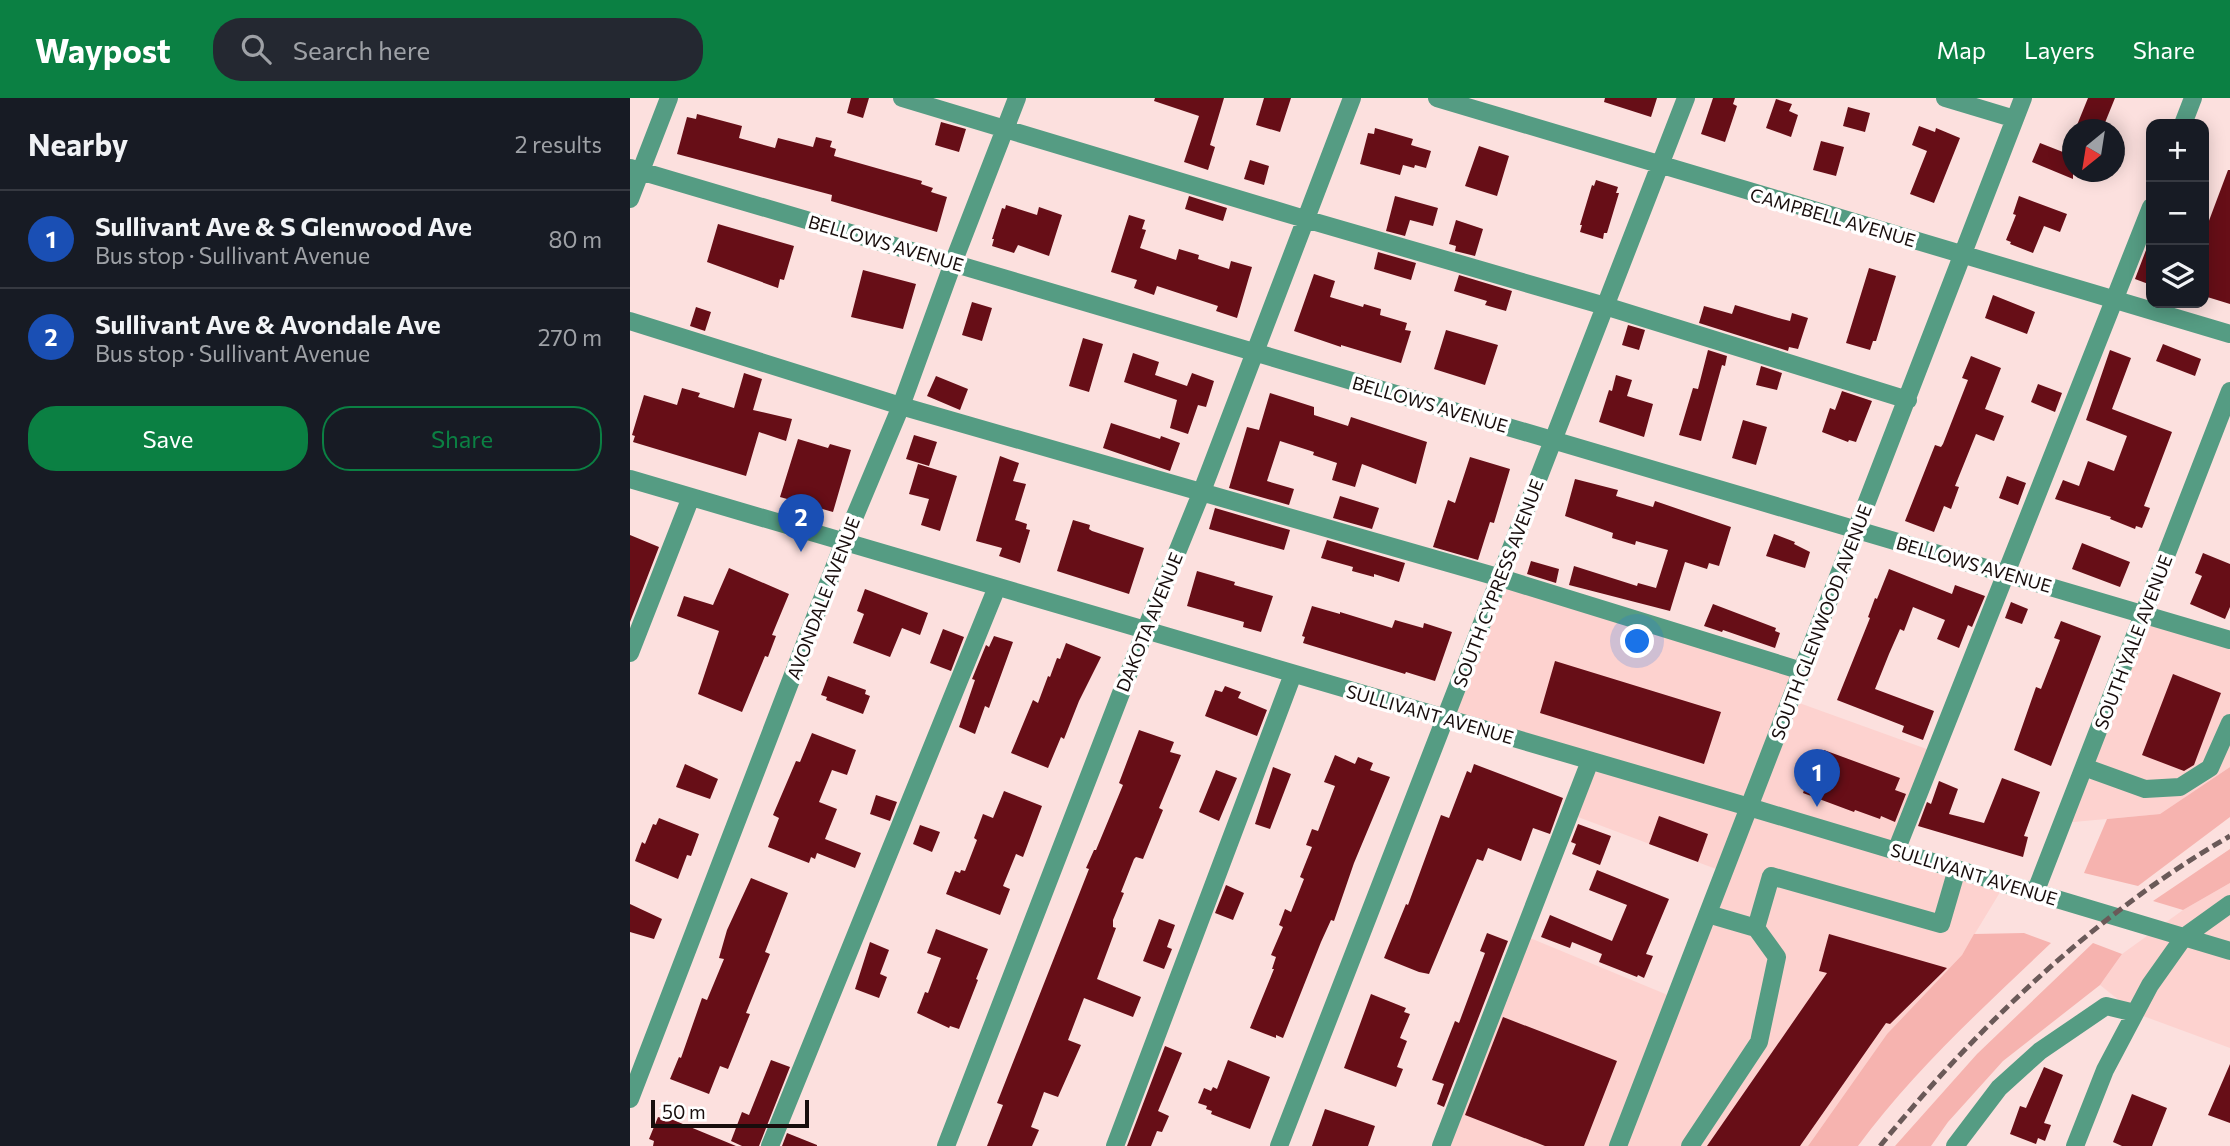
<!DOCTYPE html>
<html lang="en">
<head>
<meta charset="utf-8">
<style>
  body { margin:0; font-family:Commissioner,sans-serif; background:#242831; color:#f1f3f6 }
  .controls { position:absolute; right:21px; top:21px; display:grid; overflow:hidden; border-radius:14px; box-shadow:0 4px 18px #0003 }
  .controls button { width:63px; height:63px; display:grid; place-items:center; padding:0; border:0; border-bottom:2px solid #363941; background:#171b24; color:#f1f3f6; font:35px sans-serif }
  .compass { position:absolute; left:1432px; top:21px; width:63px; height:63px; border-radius:50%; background:#171b24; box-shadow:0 4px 18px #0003; rotate:210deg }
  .scale { position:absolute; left:21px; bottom:18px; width:158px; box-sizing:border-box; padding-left:7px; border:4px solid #180d0c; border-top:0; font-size:19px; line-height:24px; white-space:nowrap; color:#180d0c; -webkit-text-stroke:5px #fff; paint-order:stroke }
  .you { position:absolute; left:1008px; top:544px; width:24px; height:24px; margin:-18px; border:5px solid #fff; border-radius:50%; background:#1a73e8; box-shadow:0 0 0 10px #1a73e833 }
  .badge { display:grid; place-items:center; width:46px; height:46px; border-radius:50%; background:#0b8043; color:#fff; font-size:23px; font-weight:700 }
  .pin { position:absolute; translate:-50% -58px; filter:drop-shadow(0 2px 4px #0008) }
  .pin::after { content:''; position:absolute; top:37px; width:24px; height:21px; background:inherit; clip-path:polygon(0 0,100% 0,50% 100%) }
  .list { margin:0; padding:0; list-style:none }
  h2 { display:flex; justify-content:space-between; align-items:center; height:91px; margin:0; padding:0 28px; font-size:30px }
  h2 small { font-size:23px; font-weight:400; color:#9ea1a6 }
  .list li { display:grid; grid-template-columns:46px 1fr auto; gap:21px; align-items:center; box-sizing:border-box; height:98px; padding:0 28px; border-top:2px solid #363941 }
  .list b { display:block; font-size:26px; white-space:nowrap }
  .list p { margin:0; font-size:23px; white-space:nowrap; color:#9ea1a6 }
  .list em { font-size:23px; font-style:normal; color:#9ea1a6 }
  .actions { display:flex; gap:14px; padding:21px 28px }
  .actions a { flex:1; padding:16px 0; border:2px solid #0b8043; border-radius:28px; text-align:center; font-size:24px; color:#0b8043 }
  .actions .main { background:#0b8043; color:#fff }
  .icon { flex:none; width:38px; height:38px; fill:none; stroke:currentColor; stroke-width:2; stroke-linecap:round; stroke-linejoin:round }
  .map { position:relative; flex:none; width:1600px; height:1048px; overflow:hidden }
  header { display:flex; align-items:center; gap:42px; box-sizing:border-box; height:98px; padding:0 35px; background:#0b8043; color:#fff }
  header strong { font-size:33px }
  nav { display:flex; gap:38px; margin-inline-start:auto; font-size:24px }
  .search { width:490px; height:63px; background:#242831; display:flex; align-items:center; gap:18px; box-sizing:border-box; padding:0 24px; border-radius:28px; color:#9ea1a6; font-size:26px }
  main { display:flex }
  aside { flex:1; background:#171b24 }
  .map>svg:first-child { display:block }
  .built { fill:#fdd2cf }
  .green { fill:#f6b3af }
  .building { fill:#670e17 }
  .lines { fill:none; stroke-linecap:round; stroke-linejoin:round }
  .minor { stroke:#559c83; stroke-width:18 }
  .rail { stroke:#6a5958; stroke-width:5; stroke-dasharray:10 5; stroke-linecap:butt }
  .labels { text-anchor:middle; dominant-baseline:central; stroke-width:7; stroke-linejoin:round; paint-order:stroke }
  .street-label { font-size:18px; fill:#180d0c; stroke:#fff }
</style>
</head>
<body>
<header>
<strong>Waypost</strong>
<div class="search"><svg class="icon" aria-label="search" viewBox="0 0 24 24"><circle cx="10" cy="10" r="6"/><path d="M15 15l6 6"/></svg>Search here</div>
<nav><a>Map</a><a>Layers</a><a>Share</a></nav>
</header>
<main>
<aside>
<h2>Nearby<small>2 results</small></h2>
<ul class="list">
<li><span class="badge" style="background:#1a4fb4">1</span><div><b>Sullivant Ave &amp; S Glenwood Ave</b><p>Bus stop · Sullivant Avenue</p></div><em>80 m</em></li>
<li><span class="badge" style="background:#1a4fb4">2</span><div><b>Sullivant Ave &amp; Avondale Ave</b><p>Bus stop · Sullivant Avenue</p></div><em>270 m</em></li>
</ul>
<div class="actions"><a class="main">Save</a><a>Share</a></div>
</aside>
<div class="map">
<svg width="1600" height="1048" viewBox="0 0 1600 1048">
  <rect width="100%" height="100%" fill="#fce0de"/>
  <path class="built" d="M871 480 1172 573 1161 602 1305 654 1266 753 1375 786 1332 857 1257 936 1178 1048H811L893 837 1045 900 1094 774 940 716 960 663 815 620Z
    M1514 516 1600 542V669L1530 716 1433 725Z
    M1600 785V950L1505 915 1470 887 1492 856 1553 812Z"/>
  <path class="green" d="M1600 669V719L1508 788 1454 775 1477 721 1530 716Z
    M1600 751V785L1553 812 1523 803Z
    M1394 835 1421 845C1353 910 1284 972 1228 1048H1178L1257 936 1332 857 1344 836Z
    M1463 845 1492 856 1470 887 1373 963 1318 1024 1301 1048H1265L1347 956Z"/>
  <path class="building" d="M221 0H239L233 20 217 15Z
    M525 0H594L580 47 585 49 578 72 554 64 569 18 524 3Z
    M634 0H661L650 34 626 27Z
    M975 0H1027L1021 19 974 4Z
    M1083 0H1105L1103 6 1107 8 1095 44 1071 36Z
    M1458 0H1485L1472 32H1445Z
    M1146 1 1162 6 1159 13 1168 17 1161 39 1136 30Z
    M1218 9 1240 15 1235 34 1213 28Z
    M67 16 112 28 109 40 145 50 148 40 183 49 186 39 202 43 200 49 206 51 204 58 292 83 291 86 303 90 301 94 317 99 307 134 201 103 202 97 47 56 57 19 66 21Z
    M311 24 336 31 329 54 305 47Z
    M1289 28 1305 34 1306 30 1330 40 1304 105 1280 96 1297 53 1282 47Z
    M745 30 783 41 781 47 801 53 796 70 785 67 784 70 773 67 770 77 730 66 738 35 744 36Z
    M1191 43 1214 49 1206 78 1183 72Z
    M1410 45 1443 58V81L1402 64Z
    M849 48 879 58 867 98 835 88Z
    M620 62 639 68 634 87 614 81Z
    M1598 72H1600V206L1574 198V175L1579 161 1574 159V126L1577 128Z
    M966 82 988 89 986 95H989L977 135H974L973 141 950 134 952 127H950L962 87 964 88Z
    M559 98 597 110 593 123 555 111Z
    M765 98 808 110 803 128 780 122 775 138 756 133Z
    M1389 98 1437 116 1430 134 1414 128 1403 155 1380 146 1381 144 1376 142 1386 117 1383 116Z
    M376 107 407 117 409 109 432 117 419 158 388 147 384 155 362 148 364 141H362L372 110 375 111Z
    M499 117 515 122 512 131 516 132 510 150 546 162 549 151 569 157 568 161 599 171 601 163 622 169 607 220 586 213 588 208 527 188 524 197 504 190 507 182 481 174Z
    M826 122 853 131 845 158 825 153 826 148 819 146Z
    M88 126 164 148 154 182 150 181 148 190 77 164Z
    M1521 139V187L1505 181Z
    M748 154 786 165 781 182 744 171Z
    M1239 170 1266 178 1246 243H1243L1240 252 1216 245Z
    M233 172 286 186 273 231 221 219Z
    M684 176 705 183 700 199 733 209 734 206 751 211 750 217 777 225 775 232 781 233 771 265 711 247V249L664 233Z
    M829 177 882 193 876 213 855 207 857 203 824 193Z
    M1363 197 1405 214 1397 236 1355 220Z
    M342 204 362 210 352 243 332 237Z
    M1105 207 1152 221 1160 223 1162 215 1178 220 1168 251 1159 249 1158 253 1069 225 1074 208 1102 216Z
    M66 209 81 214 75 233 60 228Z
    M998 227 1015 232 1009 252 992 247Z
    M816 232 868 247 855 287 804 271Z
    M453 240 473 246 459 294 439 288Z
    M1533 246 1571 261 1565 278 1526 263Z
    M1078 252 1097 258 1095 268 1092 267 1071 343 1049 337 1063 290 1068 291Z
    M1480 252 1501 260 1482 311 1542 334 1514 408 1520 410 1512 430 1506 428 1505 431 1480 421 1481 419 1425 401 1433 382 1449 388 1458 363 1484 373 1497 338 1456 322Z
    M503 255 529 264 525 277 557 288 562 275 584 283 576 309 568 307 558 336 540 330 547 302 494 284Z
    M1341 258 1371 270 1355 311 1374 318 1364 343 1346 336 1325 388 1329 389 1321 411 1314 408 1304 434 1275 423 1305 347 1311 349 1313 346 1338 282 1332 280Z
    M1131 268 1152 275 1147 292 1126 287Z
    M114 275 132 281 123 312 162 321 156 343 129 334 116 378 3 344 5 338 2 337 14 297 47 307 52 290 70 295 68 299 104 310Z
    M986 277 1002 282 997 298 1023 306 1014 339 969 324 979 292 982 293Z
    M306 278 338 291 330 312 297 298Z
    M1408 286 1432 295 1425 314 1401 304Z
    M1212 293 1242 303 1226 344 1219 342 1218 344 1192 334 1200 310 1205 312Z
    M640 295 684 309V317L718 328 721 319 797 344 786 386 732 366 725 389 702 382 707 365 683 357 684 354 650 343 637 383 664 391 659 407 599 390 617 329 629 332Z
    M1113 322 1137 329 1126 367 1102 360Z
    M481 325 530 341 531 338 550 345 540 373 473 350Z
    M284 337 307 344 299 368 276 361Z
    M168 341 198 350 200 346 221 352 203 414 150 399Z
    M370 358 389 365 383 383 396 386 385 422 397 426 396 431 400 432 390 465 369 458 372 450 346 443Z
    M840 359 880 371 864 425 860 424 848 462 803 449 818 402 825 405Z
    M288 366 327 378 310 433 291 427 299 401 279 396Z
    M1377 378 1396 385 1388 407 1369 400Z
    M945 381 988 392 986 398 1023 409 1025 403 1101 429 1089 468 1079 465 1077 471 1055 464 1040 513 939 487 944 468 1007 488 1008 485 1026 490 1038 452 1006 443 1005 447 982 440 983 435 935 418Z
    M710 398 749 410 742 431 703 420Z
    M585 410 660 432 654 452 579 431Z
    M443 422 460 427 459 431 462 433 514 450 499 496 427 473Z
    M1144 436 1165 444 1164 446 1180 454 1175 470 1136 458Z
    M0 437 29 449 0 524Z
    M697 442 775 465 769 484 744 476V479L722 473 723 469 691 460Z
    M1452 445 1500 464 1490 489 1442 471Z
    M1573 455 1600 466V509L1595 521 1560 506 1572 478 1565 475Z
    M901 463 929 471 926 485 897 476Z
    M99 470 159 496 142 537 146 538 138 559 135 558 112 614 68 596 89 533 47 518 54 498 83 507Z
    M1259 471 1322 496 1325 487 1355 498 1342 529 1338 527 1329 550 1307 541 1315 522 1283 509 1274 533 1270 531 1259 556 1245 591 1304 613 1293 642 1272 634 1274 628 1207 602 1240 520 1238 519 1245 500 1247 501Z
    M567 473 605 484 604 487 643 498 631 534 613 529 614 524 557 508Z
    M235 491 298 515 290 537 272 530 260 559 223 545 234 516 227 513Z
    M1381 504 1398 511 1392 526 1375 520Z
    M1083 506 1146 530 1145 533 1150 535 1145 550 1093 532 1092 534 1074 528Z
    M682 508 710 516V514L762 530 765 522 793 530 794 525 822 534 805 583 776 574 775 576 673 545 675 539 672 538Z
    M1431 523 1471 538 1421 668 1384 652 1406 589 1411 591 1430 542 1424 540Z
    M313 531 334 539 321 573 300 565Z
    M364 538 383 544 359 610 355 608 345 636 329 629 345 582 342 581 356 547 359 549Z
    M436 545 471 559 449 603 434 641 431 639 418 670 381 655 403 602 408 605 418 578 420 579 427 560 430 561Z
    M925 563 1091 614 1074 666 910 615Z
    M1543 576 1591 595 1564 667 1554 673 1512 657Z
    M198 578 236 592 235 596 240 598 233 616 196 602 197 599 191 597Z
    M595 588 611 594 608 600 637 612 627 638 575 618 585 592 592 594Z
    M509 632 544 644 540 654 551 657 529 710 533 712 513 761 506 759 504 761 491 794 494 795 483 822V829L486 830 467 881 511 899 503 919 454 900 438 942 451 947 428 999 414 994 401 1029 409 1032 402 1048H357L373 1007 367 1005 459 771 456 770 464 752H466L493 687 489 685Z
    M182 635 226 652 217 677 202 672 189 704 207 711 195 741 231 755 225 770 187 755 185 761 181 759 179 765 138 749 149 720 143 717 166 663 170 664Z
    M1194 652 1270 680 1265 692 1276 696 1265 724 1251 718 1250 721 1225 712 1224 714 1173 695 1180 676 1184 678Z
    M705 657 725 666 728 659 743 665 740 672 760 679 724 765 704 823 701 822 691 844 653 940 646 937V940L620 930 644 871H642L646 859 641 857 653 829 649 827 655 811 661 814 674 781 670 779 682 749 676 747 682 731 688 733 705 688 694 684Z
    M55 666 88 681 80 701 46 689Z
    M844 666 933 700 920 736 903 730 891 763 858 750 853 763 847 761 799 876 789 874 754 860 776 806 778 807 811 717 819 720 837 673 841 675Z
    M643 669 661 676 640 731 625 726Z
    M586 672 607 680 589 723 569 714Z
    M1372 680 1410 694 1394 738 1398 739 1393 759 1288 728 1297 704 1301 706 1309 683 1328 691 1319 716 1354 725Z
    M374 693 412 708 393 759 386 756 373 788 380 791 370 817 316 796 325 773 330 775 331 772 335 773 347 742 344 740 353 716 363 720Z
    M246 697 267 704 260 723 240 716Z
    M1029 718 1078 736 1068 764 1019 746Z
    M29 720 69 736 61 758 57 757 48 781 5 763 12 744 15 746 23 726 26 727Z
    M948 726 981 738 970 767 942 756 946 746 941 744Z
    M290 727 310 734 302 754 283 746Z
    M967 772 1039 801 1016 856 1023 858 1014 880 1008 877 1007 879 969 864 972 856 942 844 940 850 911 839 920 817 982 843 997 807 959 792Z
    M121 780 158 795 135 854 140 856 116 915 120 916 98 971 90 968 79 996 40 981 49 959 51 960 72 900 77 902 94 861 89 860 97 832Z
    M596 787 614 795 603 822 585 815Z
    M0 806 32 821 24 841 0 834Z
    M529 821 545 827 537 849 542 851 534 871 513 863Z
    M306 831 358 851 346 881 348 882 329 931 320 928 319 930 287 915 295 894 298 895 311 860 297 855Z
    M857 835 878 843 814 1009 807 1006 814 986 802 982 825 923 829 925 855 855 850 853Z
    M1199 836 1317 870 1260 926 1256 925 1170 1048H1077L1197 875 1189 873Z
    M240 844 259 852 250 876 257 879 249 900 225 891Z
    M741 896 776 910 774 914 780 916 770 940 777 943 767 969 773 971 766 989 714 970Z
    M873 919 987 963 954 1048H915L835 1017Z
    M535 948 552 955 528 1013 539 1018 532 1034 527 1033 521 1048H497Z
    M141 962 160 969 129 1048H112L101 1043 112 1014 119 1017Z
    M598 962 640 979 620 1031 581 1016 582 1013 576 1011 577 1008 568 1005 574 990 581 993 583 989 587 991Z
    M1600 966V1025L1578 1017Z
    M1414 969 1433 977 1414 1025 1421 1027 1415 1043 1408 1040 1406 1046 1380 1036 1390 1008 1396 1010Z
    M1502 996 1537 1010 1522 1048H1492L1483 1044Z
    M695 1011 745 1028 738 1048H682Z
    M28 1019 35 1021 36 1019 106 1048H23L24 1043 19 1041Z
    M157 1035 187 1047V1048H152Z"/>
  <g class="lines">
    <path class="minor" d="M272 0 675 121 975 208 1278 302
      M807 0 1600 236
      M1315 0 1385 21
      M1553 26 1563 0
      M0 70 1600 542
      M0 101 39 0
      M0 223 271 308 871 480 1172 573
      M0 381 1119 709 1600 853
      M0 555 61 399
      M1454 669 1515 691 1550 689 1580 670 1600 625
      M1266 753 1521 109
      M1405 795 1600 293
      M1126 830 1141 778 1311 826 1327 771
      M0 1001 214 444 271 308 323 165 387 0
      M140 1048 367 489
      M316 1048 515 533 572 393 722 0
      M485 1048 663 576
      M649 1048 1056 0
      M811 1048 960 663
      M988 1048 1393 0
      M1060 1048 1129 944 1147 859 1126 830 1078 816
      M1325 1048 1369 990 1410 953 1476 908 1505 915
      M1445 1048 1475 972 1520 887 1554 839 1600 806"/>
    <path class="rail" d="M1250 1048C1348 928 1465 816 1600 738"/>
  </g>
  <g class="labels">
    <g class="street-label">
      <text transform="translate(1203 119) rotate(16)">CAMPBELL AVENUE</text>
      <text transform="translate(256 145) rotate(16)">BELLOWS AVENUE</text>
      <text transform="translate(800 306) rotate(16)">BELLOWS AVENUE</text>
      <text transform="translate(1344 466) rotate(16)">BELLOWS AVENUE</text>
      <text transform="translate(868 485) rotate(-69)">SOUTH CYPRESS AVENUE</text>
      <text transform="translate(193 500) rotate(-69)">AVONDALE AVENUE</text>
      <text transform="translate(519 524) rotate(-68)">DAKOTA AVENUE</text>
      <text transform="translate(1191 524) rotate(-69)">SOUTH GLENWOOD AVENUE</text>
      <text transform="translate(1503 544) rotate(-69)">SOUTH YALE AVENUE</text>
      <text transform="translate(800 616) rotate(16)">SULLIVANT AVENUE</text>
      <text transform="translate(1344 776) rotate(17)">SULLIVANT AVENUE</text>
    </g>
  </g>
</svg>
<div class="controls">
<button>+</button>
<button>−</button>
<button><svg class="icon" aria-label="layers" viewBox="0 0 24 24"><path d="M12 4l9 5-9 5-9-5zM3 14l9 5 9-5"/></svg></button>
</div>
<svg class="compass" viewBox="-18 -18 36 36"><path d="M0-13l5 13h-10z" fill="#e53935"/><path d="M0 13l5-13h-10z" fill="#9ea1a6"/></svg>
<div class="scale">50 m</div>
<div class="you"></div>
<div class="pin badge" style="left:1187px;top:709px;background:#1a4fb4">1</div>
<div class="pin badge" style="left:171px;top:454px;background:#1a4fb4">2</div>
</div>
</main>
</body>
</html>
